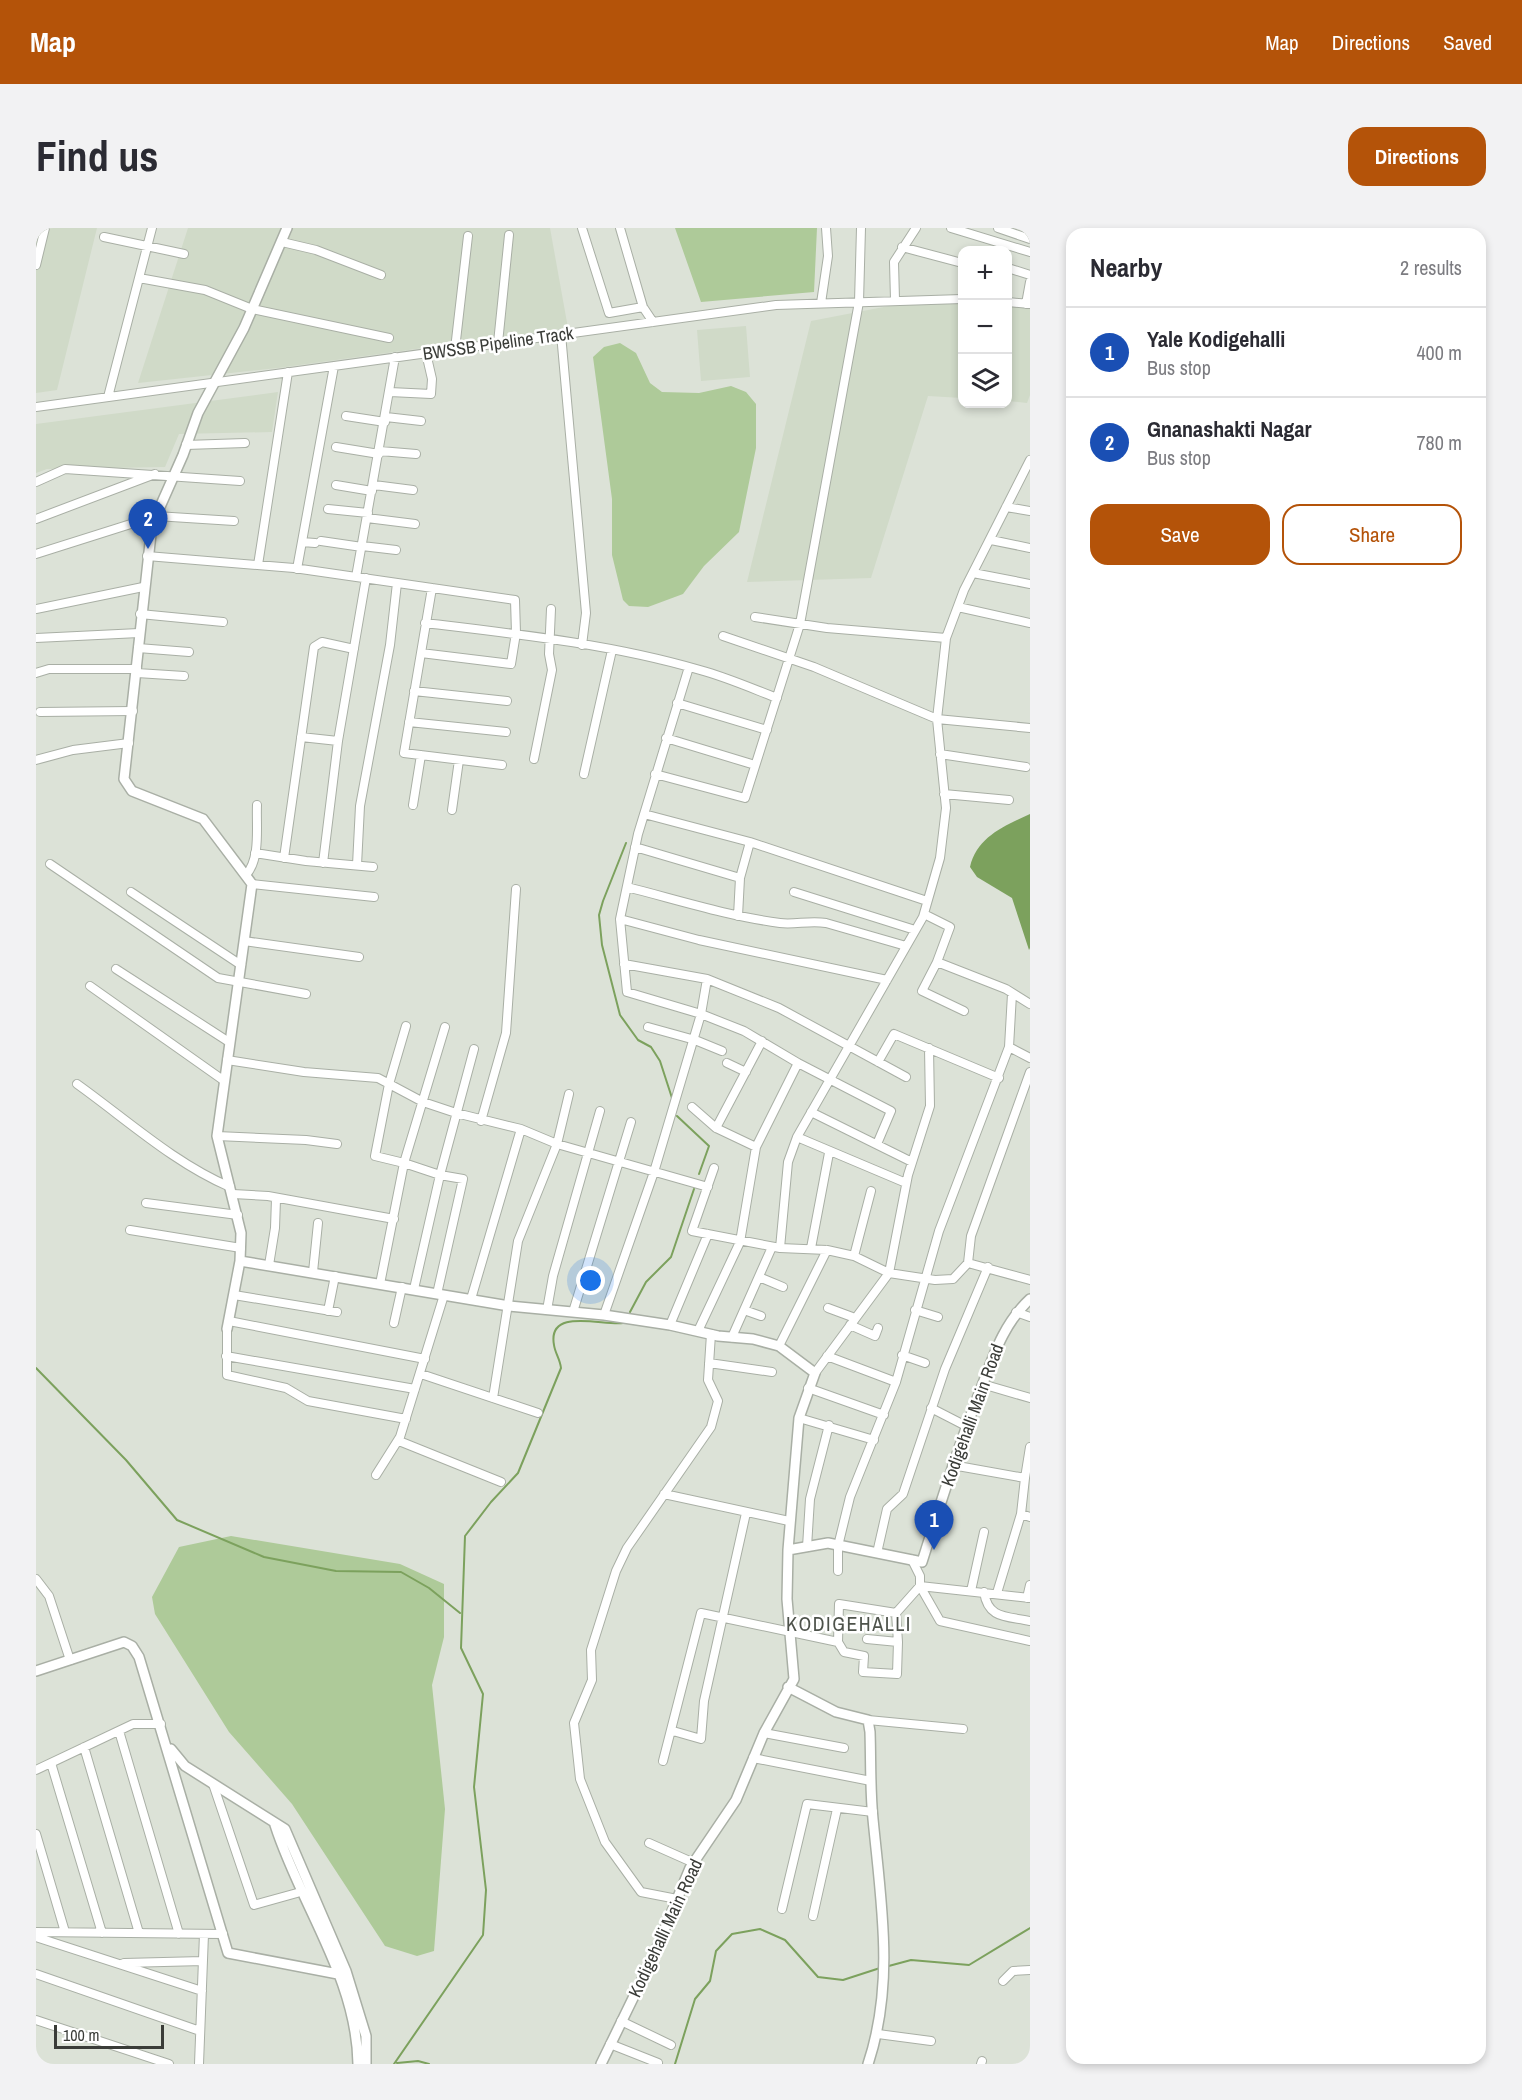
<!DOCTYPE html>
<html lang="en">
<head>
<meta charset="utf-8">
<style>
  body { margin:0; font-family:"Archivo Narrow",sans-serif; background:#f2f2f3; color:#2b2b33 }
  .controls { position:absolute; right:18px; top:18px; display:grid; overflow:hidden; border-radius:12px; box-shadow:0 3px 9px #0003 }
  .controls button { width:54px; height:54px; display:grid; place-items:center; padding:0; border:0; border-bottom:2px solid #e1e1e2; background:#fff; color:#2b2b33; font:30px sans-serif }
  .scale { position:absolute; left:18px; bottom:15px; width:110px; box-sizing:border-box; padding-left:6px; border:3px solid #3a3c38; border-top:0; font-size:16px; line-height:21px; white-space:nowrap; color:#3a3c38; -webkit-text-stroke:4px #fff; paint-order:stroke }
  .you { position:absolute; left:555px; top:1053px; width:21px; height:21px; margin:-15px; border:4px solid #fff; border-radius:50%; background:#1a73e8; box-shadow:0 0 0 9px #1a73e833 }
  .badge { display:grid; place-items:center; width:39px; height:39px; border-radius:50%; background:#b45309; color:#fff; font-size:20px; font-weight:700 }
  .pin { position:absolute; translate:-50% -50px; filter:drop-shadow(0 2px 3px #0008) }
  .pin::after { content:''; position:absolute; top:32px; width:21px; height:18px; background:inherit; clip-path:polygon(0 0,100% 0,50% 100%) }
  .list { margin:0; padding:0; list-style:none }
  h2 { display:flex; justify-content:space-between; align-items:center; height:78px; margin:0; padding:0 24px; font-size:26px }
  h2 small { font-size:20px; font-weight:400; color:#7c7c81 }
  .list li { display:grid; grid-template-columns:39px 1fr auto; gap:18px; align-items:center; box-sizing:border-box; height:90px; padding:0 24px; border-top:2px solid #e1e1e2 }
  .list b { display:block; font-size:22px; white-space:nowrap }
  .list p { margin:0; font-size:20px; white-space:nowrap; color:#7c7c81 }
  .list em { font-size:20px; font-style:normal; color:#7c7c81 }
  .actions { display:flex; gap:12px; padding:18px 24px }
  .actions a { flex:1; padding:14px 0; border:2px solid #b45309; border-radius:18px; text-align:center; font-size:21px; color:#b45309 }
  .actions .main { background:#b45309; color:#fff }
  .icon { flex:none; width:33px; height:33px; fill:none; stroke:currentColor; stroke-width:2; stroke-linecap:round; stroke-linejoin:round }
  .map { position:relative; flex:none; width:994px; height:1836px; overflow:hidden; border-radius:18px }
  header { display:flex; align-items:center; gap:36px; box-sizing:border-box; height:84px; padding:0 30px; background:#b45309; color:#fff }
  header strong { font-size:28px }
  nav { display:flex; gap:33px; margin-inline-start:auto; font-size:21px }
  .intro { display:flex; align-items:center; justify-content:space-between; box-sizing:border-box; height:144px; padding:0 36px }
  h1 { margin:0; font-size:42px }
  .button { padding:15px 27px; border-radius:18px; background:#b45309; color:#fff; font-size:21px; font-weight:700 }
  main { display:flex; gap:36px; padding:0 36px }
  aside { flex:1; background:#fff; border-radius:18px; box-shadow:0 3px 9px #0003 }
  .map>svg:first-child { display:block }
  .built { fill:#d0dac8 }
  .green { fill:#aeca99 }
  .water { fill:#7ca15d }
  .lines { fill:none; stroke-linecap:round; stroke-linejoin:round }
  .stream { stroke:#7ca15d; stroke-width:2 }
  .minor-casing { stroke:#a9afa5; stroke-width:10 }
  .tertiary-casing { stroke:#a9afa5; stroke-width:12 }
  .minor { stroke:#fff; stroke-width:8 }
  .tertiary { stroke:#fff; stroke-width:9 }
  .labels { text-anchor:middle; dominant-baseline:central; stroke-width:5; stroke-linejoin:round; paint-order:stroke }
  .street-label { font-size:18px; fill:#3a3c38; stroke:#fff }
  .neighbourhood-label { font-size:20px; letter-spacing:1.5px; fill:#4d524a; stroke:#fff }
</style>
</head>
<body>
<header>
<strong>Map</strong>
<nav><a>Map</a><a>Directions</a><a>Saved</a></nav>
</header>
<div class="intro"><h1>Find us</h1><a class="button">Directions</a></div>
<main>
<div class="map">
<svg width="994" height="1836" viewBox="0 0 994 1836">
  <rect width="100%" height="100%" fill="#dce2d7"/>
  <path class="built" d="M0 0H61L21 162 0 165Z
    M152 0H514L532 100 242 140 102 155Z
    M926 75V170L892 168 835 350 711 354 775 93 858 77Z
    M972 78 994 79V167L991 175 972 173Z
    M710 98 714 149 665 153 661 102Z
    M242 164 236 204 143 206 129 239 11 241 0 245V196Z"/>
  <path class="green" d="M639 0H781L778 64 665 74Z
    M584 115 600 125 614 155 626 164 663 165 695 158 710 164 720 176V220L703 304 668 338 647 366 612 379 593 378 587 372 576 327V271L557 129 568 119Z
    M195 1308 364 1336 408 1356V1409L396 1457 409 1581 398 1723 381 1728 349 1718 256 1576 193 1504 119 1386 116 1369 143 1319Z"/>
  <path class="water" d="M994 586V720L993 722 976 670 941 649 934 639C941 609 968 598 994 586Z"/>
  <g class="lines">
    <path class="stream" d="M590 615 567 673 563 687 566 717 584 787 602 812 615 819 624 833 636 870
      M641 888 673 918 663 946
      M594 1084 610 1054 635 1029 658 961
      M0 1140 90 1232 141 1292 228 1329 300 1343 365 1344 393 1360 424 1385
      M849 1739 875 1732 933 1737 994 1700
      M361 1835 382 1833 393 1836
      M358 1836 447 1707 450 1662 438 1559 447 1466 425 1420 429 1308 455 1274 482 1245 525 1140C524 1131 519 1125 518 1117 511 1079 567 1098 587 1095
      M639 1836 659 1771 674 1753 680 1723 696 1706 724 1701 749 1712 782 1749 807 1752 844 1740"/>
    <g class="minor-casing">
      <path id="minor" d="M546 0 573 85 607 79
        M584 0 607 79 617 94
        M915 0 994 24
        M962 0 994 11
        M68 9 148 26
        M246 14 280 22 345 47
        M866 19 926 35
        M0 37 9 0
        M972 40 994 47
        M103 50 169 62 216 81 353 110
        M859 72 858 34 880 0
        M972 74 994 76
        M785 75 792 28 790 0
        M990 76 994 54
        M525 106 550 385 546 417
        M462 115 473 7
        M419 121 432 8
        M354 164 395 166 396 151 390 125
        M72 169 116 0
        M0 179 740 77 926 71
        M310 188 349 194
        M350 189 385 193
        M150 217 209 215
        M300 219 343 226
        M344 223 380 226
        M0 254 29 241 204 253
        M300 257 336 263
        M338 257 377 262
        M970 279 994 283
        M292 281 332 285
        M331 290 379 296
        M0 291 119 246
        M955 312 994 320
        M285 313 326 319
        M266 314 279 315
        M326 318 360 322
        M0 326 120 288 198 293
        M111 328 258 340 479 372 480 405 475 436 385 425
        M222 337 252 144
        M261 341 298 138
        M937 345 994 356
        M320 349 359 129
        M396 360 368 525 466 537
        M922 379 994 395
        M0 381 107 359
        M104 386 187 394
        M719 389 791 400 910 410
        M389 395C481 406 575 416 664 442 690 449 715 460 741 470
        M687 408 778 439 901 491 994 500
        M0 410 103 405
        M102 420 153 424
        M0 445 13 441H101
        M101 445 148 448
        M378 463 471 473
        M641 475 731 502
        M4 484 97 483
        M373 494 470 504
        M265 509 302 513
        M630 510 719 537
        M904 526 990 539
        M498 531 516 442 513 426 515 381
        M0 532 37 522 93 515
        M548 546 576 422
        M619 546 709 570 764 396 823 74 825 0
        M908 566 973 572
        M377 577 385 527
        M416 582 423 532
        M608 586 714 614 891 673
        M599 619 704 650 714 614
        M219 625 270 633 337 639
        M248 630 278 419 286 414 318 421
        M287 635 302 513 330 350
        M14 636 182 750 270 766
        M321 637 324 578 354 417 361 355
        M210 647C225 630 220 598 221 577
        M216 656 338 669
        M591 659C642 672 692 688 744 695 759 697 774 692 790 695L870 718
        M95 664 205 737
        M758 664 879 702
        M888 686 914 699 901 734 970 761 994 776
        M702 688 704 650
        M584 691 663 712 851 752
        M208 713 323 729
        M901 734 886 763 928 783
        M588 736 671 751 743 780 870 849
        M80 741 193 814
        M671 751 665 786 708 803 762 835 855 883 841 916
        M54 758 187 852
        M370 798 353 856 339 928 368 935 409 799
        M612 799 659 812 686 823
        M973 819 994 830
        M191 832 268 844 342 850 387 874 420 885 485 901 521 916 672 959
        M842 834 858 806 963 850
        M691 835 710 844
        M41 856C90 891 138 935 194 959
        M656 879 680 900
        M775 884 876 934
        M445 893 470 805 480 661
        M181 908 270 912 301 916
        M761 909 870 955
        M720 919 680 900 726 813
        M678 940 656 1003 744 1020 791 1022 818 1028 853 1045 872 947 894 878 893 820
        M197 966 232 968 358 991
        M110 975 202 987
        M94 1002 205 1020
        M744 1020 752 934 761 909 887 689 904 630 910 580 901 491 910 410 928 362 994 232
        M775 1020 793 925
        M818 1028 835 963
        M932 1035 935 1008 994 844
        M233 1037 239 1000 240 971
        M277 1044 282 995
        M723 1049 747 1059
        M344 1056 368 935 404 947 378 1061
        M401 1066 427 951 404 947 438 821
        M198 1067 301 1084
        M435 1071 485 901
        M792 1080 819 1090
        M511 1082 517 1048 564 883
        M708 1082 725 1088
        M879 1082 902 1089
        M292 1083 299 1048
        M537 1084 595 894
        M980 1084 994 1089
        M568 1087 618 944 665 786 591 764 584 691 602 606 653 439
        M193 1093 389 1131
        M358 1095 366 1059
        M634 1097 672 1006
        M814 1097 839 1108 842 1100
        M191 1101V1147L250 1160 272 1173 370 1191
        M662 1103 704 1014 720 919 762 835
        M696 1109 736 1019
        M743 1118 791 1022
        M866 1127 889 1135
        M190 1128 379 1161
        M791 1128 860 1154
        M673 1135 736 1144
        M779 1145 853 1045 899 1052 917 1051 932 1035 994 1052
        M385 1146 502 1185
        M946 1156 994 1170
        M772 1160 848 1187
        M457 1170 482 1013 521 916 533 866
        M895 1180 930 1198
        M763 1190 838 1212
        M363 1213 465 1254
        M916 1237 989 1250 994 1219
        M340 1247 364 1209 408 1067
        M628 1266 753 1293
        M985 1286 994 1289
        M771 1319 774 1271 793 1197
        M841 1325 851 1281 867 1266 909 1141 952 1039
        M876 1332 884 1348V1358L904 1393 994 1413
        M802 1343V1318L814 1269 860 1154 903 1003 973 819 976 766
        M0 1351 13 1368 34 1432
        M935 1363 948 1304
        M948 1364C952 1391 970 1388 994 1393
        M961 1365 985 1286 989 1250
        M991 1370 994 1357
        M860 1385 862 1414
        M831 1411 862 1414 861 1446 827 1444 828 1428 808 1424 802 1414 803 1376 860 1385 884 1358 994 1370
        M832 1492 927 1501
        M83 1503 143 1706
        M637 1503 665 1511 668 1473 710 1285
        M728 1505 808 1520
        M48 1519 103 1705
        M717 1530 835 1553
        M627 1533 665 1385 802 1414
        M15 1535 66 1705
        M0 1542 97 1496H125
        M177 1556 218 1677 261 1665
        M0 1606 29 1704
        M613 1615 658 1635
        M641 1671 605 1664 569 1614 544 1551 538 1495 556 1452 555 1422 580 1343 591 1320 675 1199 682 1173 672 1152 675 1106
        M746 1681 771 1576 837 1584
        M777 1688 801 1581
        M0 1704 187 1706
        M0 1709 166 1763
        M88 1735 167 1733
        M0 1746 164 1803
        M967 1753 977 1743 994 1742
        M0 1792 133 1836
        M585 1793 635 1817
        M842 1806 895 1813
        M574 1816 622 1835
        M163 1836 168 1706
        M945 1836 946 1833"/>
    </g>
    <g class="tertiary-casing">
      <path id="tertiary" d="M204 1033 473 1078 568 1087 634 1097 682 1108 717 1111 743 1118 779 1145 763 1190 752 1322
        M191 1101 204 1033 205 1005 181 908 216 656 167 591 96 563 88 551 116 297 147 227 162 185 208 100 251 0
        M0 1443 88 1414 96 1418 103 1429 192 1725 302 1746
        M752 1459 800 1484 832 1492 834 1504C835 1533 834 1562 837 1591 845 1674 859 1755 832 1836
        M135 1521 149 1538 249 1601 310 1743 330 1808V1836
        M239 1597C264 1676 321 1750 322 1836
        M565 1836 617 1729 654 1640 700 1572 728 1505 758 1451 751 1371 752 1322 792 1315 886 1334C905 1274 923 1216 946 1158 958 1126 968 1095 994 1071"/>
    </g>
    <use href="#minor" class="minor"/>
    <use href="#tertiary" class="tertiary"/>
  </g>
  <g class="labels">
    <g class="street-label">
      <text transform="translate(462 115) rotate(-8)">BWSSB Pipeline Track</text>
      <text transform="translate(936 1187) rotate(-70)">Kodigehalli Main Road</text>
      <text transform="translate(629 1700) rotate(-65)">Kodigehalli Main Road</text>
    </g>
    <g class="neighbourhood-label">
      <text x="813" y="1395">KODIGEHALLI</text>
    </g>
  </g>
</svg>
<div class="controls">
<button>+</button>
<button>−</button>
<button><svg class="icon" aria-label="layers" viewBox="0 0 24 24"><path d="M12 4l9 5-9 5-9-5zM3 14l9 5 9-5"/></svg></button>
</div>
<div class="scale">100 m</div>
<div class="you"></div>
<div class="pin badge" style="left:898px;top:1322px;background:#1a4fb4">1</div>
<div class="pin badge" style="left:112px;top:321px;background:#1a4fb4">2</div>
</div>
<aside>
<h2>Nearby<small>2 results</small></h2>
<ul class="list">
<li><span class="badge" style="background:#1a4fb4">1</span><div><b>Yale Kodigehalli</b><p>Bus stop</p></div><em>400 m</em></li>
<li><span class="badge" style="background:#1a4fb4">2</span><div><b>Gnanashakti Nagar</b><p>Bus stop</p></div><em>780 m</em></li>
</ul>
<div class="actions"><a class="main">Save</a><a>Share</a></div>
</aside>
</main>
</body>
</html>
